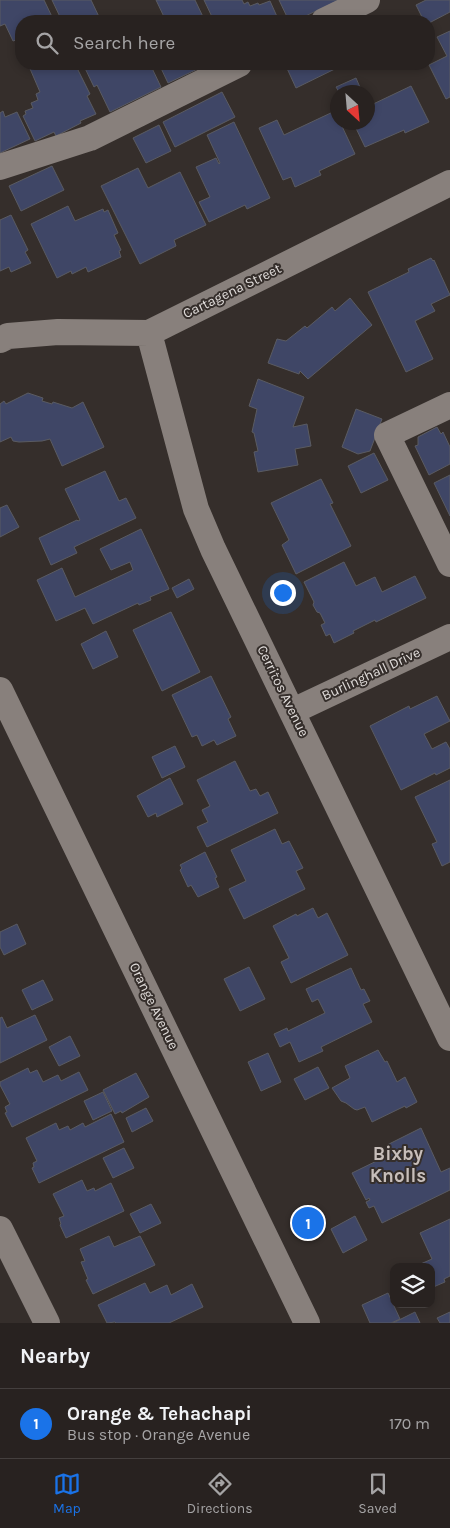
<!DOCTYPE html>
<html lang="en">
<head>
<meta charset="utf-8">
<style>
  body { margin:0; font-family:Karla,sans-serif; background:#302a29; color:#f1f3f6 }
  .controls { position:absolute; right:15px; bottom:15px; display:grid; overflow:hidden; border-radius:10px; box-shadow:0 2px 8px #0003 }
  .controls button { width:45px; height:45px; display:grid; place-items:center; padding:0; border:0; border-bottom:1px solid #443f3e; background:#282220; color:#f1f3f6; font:25px sans-serif }
  .compass { position:absolute; left:330px; top:85px; width:45px; height:45px; border-radius:50%; background:#282220; box-shadow:0 2px 8px #0003; rotate:154deg }
  .you { position:absolute; left:282px; top:592px; width:18px; height:18px; margin:-12px; border:4px solid #fff; border-radius:50%; background:#1a73e8; box-shadow:0 0 0 8px #1a73e833 }
  .badge { display:grid; place-items:center; width:32px; height:32px; border-radius:50%; background:#1a73e8; color:#fff; font-size:16px; font-weight:700 }
  .pin { position:absolute; translate:-50% -50%; border:2px solid #fff; box-shadow:0 1px 5px #0006 }
  .list { margin:0; padding:0; list-style:none }
  h2 { display:flex; justify-content:space-between; align-items:center; height:65px; margin:0; padding:0 20px; font-size:21px }
  h2 small { font-size:16px; font-weight:400; color:#a5a4a5 }
  .list li { display:grid; grid-template-columns:32px 1fr auto; gap:15px; align-items:center; box-sizing:border-box; height:70px; padding:0 20px; border-top:1px solid #443f3e }
  .list b { display:block; font-size:19px; white-space:nowrap }
  .list p { margin:0; font-size:16px; white-space:nowrap; color:#a5a4a5 }
  .list em { font-size:16px; font-style:normal; color:#a5a4a5 }
  .icon { flex:none; width:28px; height:28px; fill:none; stroke:currentColor; stroke-width:2; stroke-linecap:round; stroke-linejoin:round }
  .map { position:relative; flex:none; width:450px; height:1323px; overflow:hidden }
  .search { position:absolute; background:#282220; box-shadow:0 2px 8px #0003; left:15px; right:15px; top:15px; height:55px; display:flex; align-items:center; gap:12px; box-sizing:border-box; padding:0 18px; border-radius:20px; color:#a5a4a5; font-size:19px }
  .sheet { height:135px; background:#282220 }
  nav { display:flex; justify-content:space-around; align-items:center; box-sizing:border-box; height:70px; border-top:1px solid #443f3e; background:#282220; font-size:14px; color:#a5a4a5 }
  nav a { display:grid; justify-items:center; gap:2px }
  nav .on { color:#1a73e8 }
  .map>svg:first-child { display:block }
  .building { fill:#3f4666; stroke:#5a5b62 }
  .lines { fill:none; stroke-linecap:round; stroke-linejoin:round }
  .minor { stroke:#88807c; stroke-width:26 }
  .labels { text-anchor:middle; dominant-baseline:central; stroke-width:4; stroke-linejoin:round; paint-order:stroke }
  .street-label { font-size:14px; fill:#e0dcda; stroke:#352e2b }
  .district-label { font-size:19px; font-weight:bold; fill:#c7beba; stroke:#352e2b }
</style>
</head>
<body>
<div class="map">
<svg width="450" height="1323" viewBox="0 0 450 1323">
  <rect width="100%" height="100%" fill="#352e2b"/>
  <path class="building" d="M0 0H44L54 21H21V50L16 40 13 41 5 24 0 26Z
    M52 0H91L101 21H62Z
    M156 0H195L205 21H166Z
    M204 0H242L244 4 248 2 250 6 258 3 259 5 270 1 279 21H214Z
    M279 0H339L295 21H289Z
    M426 0H450V12L429 23V21H424L416 5Z
    M450 31V97L446 99 429 65 447 56 437 37Z
    M28 64H75L90 94 87 96 96 114 80 121 81 123 56 136 54 132 35 141 23 116 26 114 25 111 33 108 31 103 38 100 36 94 40 92Z
    M83 64H126L127 65 130 64H150L161 87 110 112 97 85 94 87Z
    M159 64H208L168 83Z
    M285 64H345L296 88Z
    M356 78 362 92H339L336 87Z
    M411 86 429 122 405 133 404 130 365 147 353 122H368V103L369 106Z
    M222 92 235 117 175 147 163 122Z
    M3 111 5 117 17 112 30 139 0 153V113Z
    M335 111 338 117V122H340L355 154 319 171 321 175 295 187 291 177 283 180 259 128 277 120 284 135Z
    M234 122 270 198 247 209 245 205 209 222 199 202 210 197 196 167 216 158 219 164 220 163 207 135Z
    M159 125 171 151 146 163 133 138Z
    M52 166 64 190 21 211 9 186Z
    M138 168 148 188 180 172 206 225 174 240 176 246 140 264 101 186Z
    M68 206 75 221 103 209 104 212 108 210 118 233 114 235 121 250 119 251 121 257 88 272 86 267 72 274 71 271 57 278 31 224Z
    M11 215 28 250 25 252 31 263 11 272 9 267 0 271V220Z
    M431 258 433 261 434 260 450 295 431 304 435 311 415 321 433 359 406 372 368 292 409 272 408 269Z
    M350 298 372 325 308 379 300 371 299 374 268 363 277 339 286 341 305 326 307 328 332 307 335 311Z
    M258 379 304 397 293 427 307 424 311 446 295 449 298 465 258 472 254 452 258 451 254 433 252 432 257 409 249 406Z
    M28 393 43 398 42 401 52 404 53 402 72 408 83 402 104 447 62 466 50 439 42 441 19 442 13 441 11 437 0 442V404L4 401 6 404Z
    M356 409 382 419 370 451 358 454 342 447Z
    M437 427 441 434 443 432 450 447V464L429 475 415 446 418 445V437Z
    M374 453 388 480 361 493 348 466Z
    M105 471 119 501 126 498 136 518 74 547 77 553 51 565 39 538 77 520 78 521 80 520 65 489Z
    M450 475V516L434 483Z
    M321 479 333 503 330 504 351 546 296 574 282 545 289 540 271 503Z
    M7 505 19 527 0 537V508Z
    M141 529 169 589 150 597 151 600 139 605 138 603 93 624 85 608 56 621 37 580 62 568 75 597 133 570 130 562 111 570 100 549Z
    M344 562 356 586 375 577 382 592 415 576 426 598 376 622 375 620 353 631 354 633 334 643 330 634 326 636 321 625 325 623 320 613 317 612 313 605 314 602 304 582Z
    M189 579 194 589 177 598 172 588Z
    M171 612 200 672 162 691 133 630Z
    M106 631 118 657 93 669 81 644Z
    M211 676 231 717 228 719 236 736 217 745 214 740 202 746 197 735 192 737 172 695Z
    M437 696 450 721 424 734 432 749 446 742 450 749V768L436 775 435 773 401 790 370 726 409 706 410 709Z
    M175 746 185 767 162 778 152 757Z
    M235 761 250 791 256 789 260 796 268 792 278 813 207 847 197 827 208 822 202 810 210 806 197 780Z
    M170 778 183 804 157 817 156 813 148 817 137 796Z
    M450 780V862L442 866 432 844 437 842 415 797Z
    M275 829 282 844 289 841 303 868 296 871 305 889 244 919 229 889 246 881 231 850Z
    M205 852 217 877 215 878 219 887 198 897 191 885 188 887 180 870 182 868 180 865Z
    M313 908 318 918 327 913 348 955 291 983 281 962 289 958 273 926 296 914 297 916Z
    M17 924 26 944 4 955 0 947V932Z
    M249 967 265 999 240 1011 224 979Z
    M351 968 361 990 364 989 370 1001 363 1004 372 1022 321 1047 323 1051 299 1062 290 1042 280 1047 274 1034 287 1028 288 1031 325 1013 318 999 312 1002 306 989Z
    M43 980 53 1000 32 1010 22 990Z
    M35 1015 47 1040 0 1063V1018L2 1017 7 1028Z
    M70 1036 80 1056 59 1066 49 1047Z
    M378 1050 385 1062 387 1061 397 1082 405 1077 417 1102 406 1108 405 1106 372 1122 365 1107 357 1110 354 1109 346 1103 341 1101 332 1088 350 1078 345 1066Z
    M268 1053 281 1082 261 1091 248 1062Z
    M318 1067 329 1088 305 1100 294 1079Z
    M28 1068 30 1073 37 1070 43 1082 58 1075 61 1081 79 1072 88 1090 12 1127 5 1113 7 1112 5 1107 10 1104 0 1085V1082Z
    M136 1073 149 1097 122 1113 121 1111 115 1114 103 1090Z
    M103 1092 112 1111 93 1120 84 1101Z
    M146 1108 153 1121 132 1132 126 1118Z
    M111 1114 124 1142 39 1183 32 1168 34 1167 33 1163 37 1161 26 1138 56 1123 59 1130 68 1126 70 1130 83 1123 85 1127Z
    M421 1128 441 1172 450 1168V1190L382 1223 374 1206 369 1208 366 1202 370 1200 369 1198 366 1200 352 1173 391 1154 387 1145Z
    M124 1148 134 1168 113 1178 103 1158Z
    M82 1180 87 1191 94 1188 95 1191 111 1183 124 1211 66 1238 60 1225 61 1224 59 1218 64 1216 53 1194Z
    M151 1204 161 1223 140 1233 130 1214Z
    M355 1216 367 1240 343 1253 331 1229Z
    M450 1219V1276L444 1279 445 1282 431 1288V1267L416 1266 432 1259 420 1233Z
    M109 1236 114 1247 140 1236 155 1265 93 1294 86 1280 88 1279 81 1262 85 1261 80 1249Z
    M145 1283 150 1293 167 1285 171 1295 192 1284 203 1307 169 1323H116L115 1322 107 1323 98 1305Z
    M388 1293 400 1319 391 1323H370L362 1305Z
    M415 1312 420 1323H393Z
    M450 1312V1323H440L437 1318Z"/>
  <g class="lines">
    <path class="minor" d="M324 21 367 0
      M0 167 90 138 239 64
      M149 333 196 509 213 549 450 1038
      M0 340 8 336 58 332 149 333 450 183
      M450 405 387 435 450 564
      M0 690 307 1323
      M293 711 450 637
      M0 1229 47 1323"/>
  </g>
  <g class="labels">
    <g class="street-label">
      <text transform="translate(232 291) rotate(-26)">Cartagena Street</text>
      <text transform="translate(371 674) rotate(-25)">Burlinghall Drive</text>
      <text transform="translate(283 691) rotate(64)">Cerritos Avenue</text>
      <text transform="translate(154 1006) rotate(64)">Orange Avenue</text>
    </g>
    <g class="district-label">
      <text x="398" y="1154">Bixby<tspan x="398" dy="22">Knolls</tspan></text>
    </g>
  </g>
</svg>
<div class="controls">
<button><svg class="icon" aria-label="layers" viewBox="0 0 24 24"><path d="M12 4l9 5-9 5-9-5zM3 14l9 5 9-5"/></svg></button>
</div>
<svg class="compass" viewBox="-18 -18 36 36"><path d="M0-13l5 13h-10z" fill="#e53935"/><path d="M0 13l5-13h-10z" fill="#a5a4a5"/></svg>
<div class="you"></div>
<div class="pin badge" style="left:308px;top:1223px">1</div>
<div class="search"><svg class="icon" aria-label="search" viewBox="0 0 24 24"><circle cx="10" cy="10" r="6"/><path d="M15 15l6 6"/></svg>Search here</div>
</div>
<section class="sheet">
<h2>Nearby<small></small></h2>
<ul class="list">
<li><span class="badge">1</span><div><b>Orange &amp; Tehachapi</b><p>Bus stop · Orange Avenue</p></div><em>170 m</em></li>
</ul>
</section>
<nav>
<a class="on"><svg class="icon" aria-label="map" viewBox="0 0 24 24"><path d="M3 6l6-2 6 2 6-2v14l-6 2-6-2-6 2zM9 4v14M15 6v14"/></svg>Map</a>
<a><svg class="icon" aria-label="directions" viewBox="0 0 24 24"><path d="M12 3l9 9-9 9-9-9zM9 14v-3h6M13 9l2 2-2 2"/></svg>Directions</a>
<a><svg class="icon" aria-label="saved" viewBox="0 0 24 24"><path d="M7 4h10v16l-5-4-5 4z"/></svg>Saved</a>
</nav>
</body>
</html>
